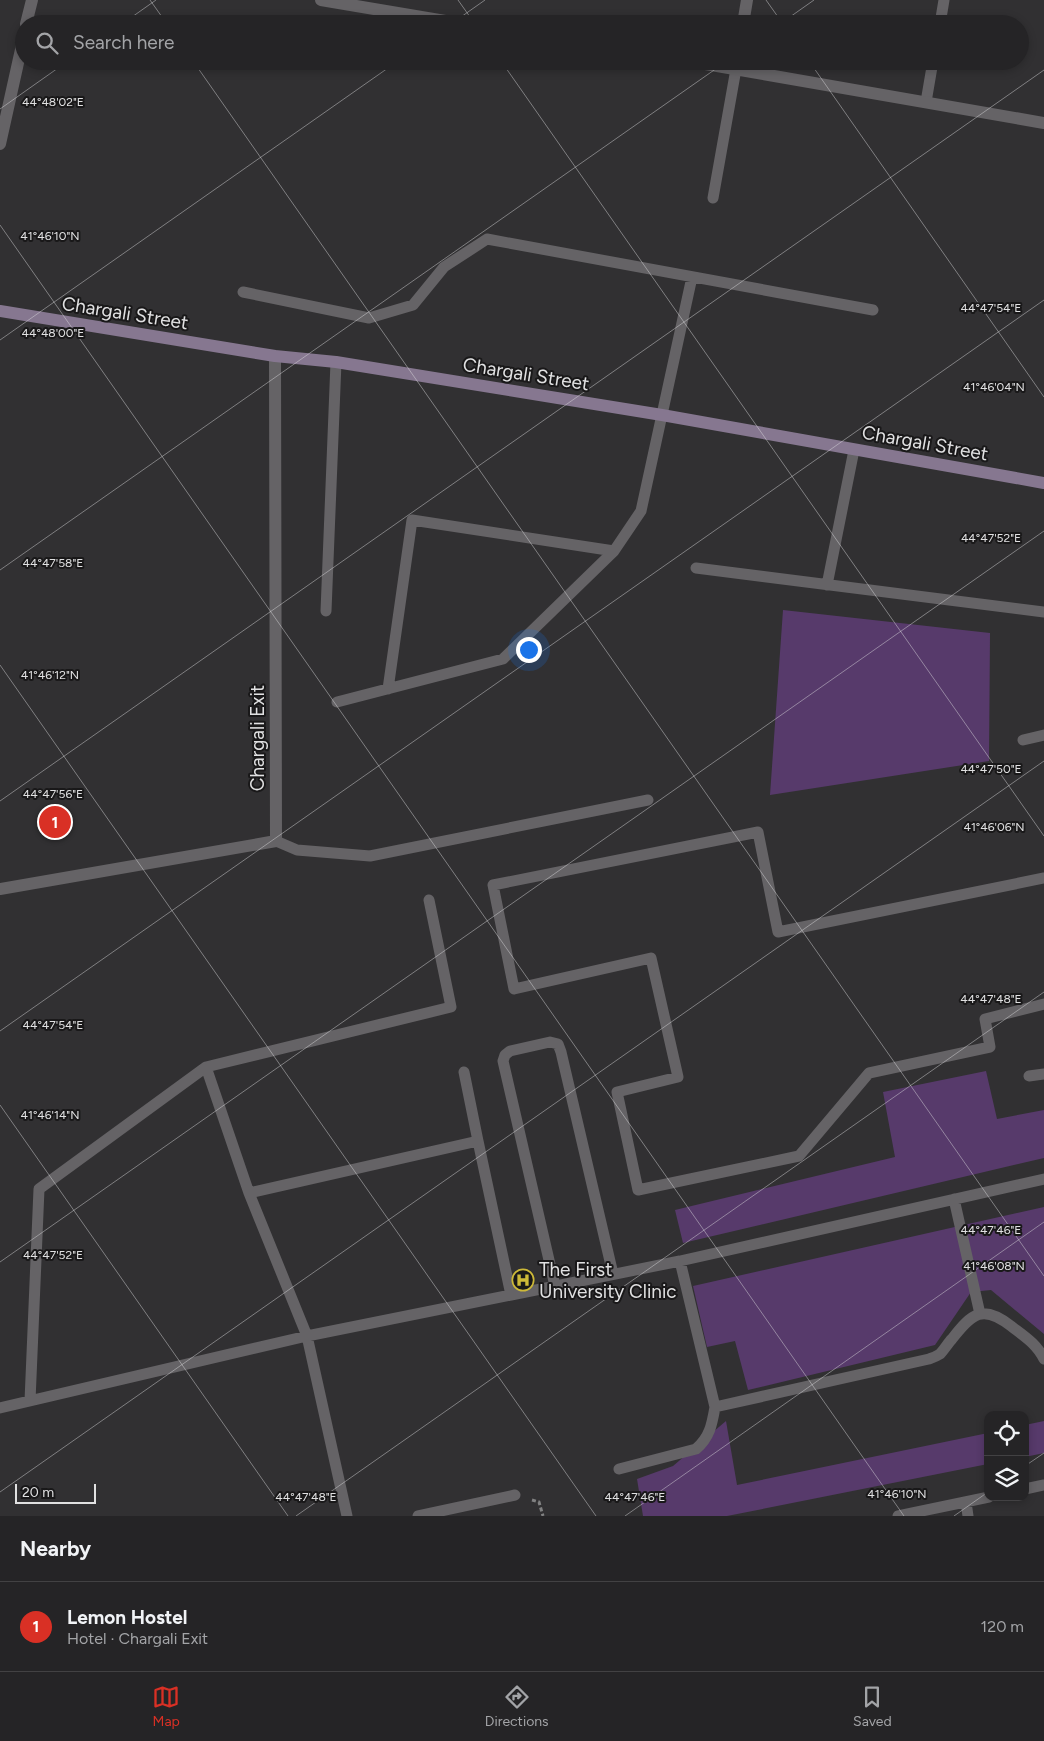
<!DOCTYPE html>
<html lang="en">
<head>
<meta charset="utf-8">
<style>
  body { margin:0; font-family:Figtree,sans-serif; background:#2d2c2e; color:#f1f3f6 }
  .controls { position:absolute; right:15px; bottom:15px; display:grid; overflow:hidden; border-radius:10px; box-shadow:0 2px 8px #0003 }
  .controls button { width:45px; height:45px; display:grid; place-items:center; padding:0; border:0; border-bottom:1px solid #424143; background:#252426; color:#f1f3f6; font:25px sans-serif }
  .scale { position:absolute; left:15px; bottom:12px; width:81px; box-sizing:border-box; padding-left:5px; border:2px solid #e1e1e2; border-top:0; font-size:14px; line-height:18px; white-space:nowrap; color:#e1e1e2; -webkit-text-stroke:4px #191819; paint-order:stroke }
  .you { position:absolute; left:528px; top:649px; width:18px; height:18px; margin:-12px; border:4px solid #fff; border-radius:50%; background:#1a73e8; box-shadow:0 0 0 8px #1a73e833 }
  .badge { display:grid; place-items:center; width:32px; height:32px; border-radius:50%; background:#d93025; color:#fff; font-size:16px; font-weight:700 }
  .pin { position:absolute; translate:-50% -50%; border:2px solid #fff; box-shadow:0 1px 5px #0006 }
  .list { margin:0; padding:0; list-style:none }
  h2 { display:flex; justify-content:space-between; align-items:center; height:65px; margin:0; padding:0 20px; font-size:21px }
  h2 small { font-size:16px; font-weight:400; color:#a3a4a7 }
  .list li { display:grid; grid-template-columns:32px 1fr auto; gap:15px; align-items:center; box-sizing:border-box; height:90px; padding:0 20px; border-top:1px solid #424143 }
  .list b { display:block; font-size:19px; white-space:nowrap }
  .list p { margin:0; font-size:16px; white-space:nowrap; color:#a3a4a7 }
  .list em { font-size:16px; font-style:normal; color:#a3a4a7 }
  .icon { flex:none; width:28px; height:28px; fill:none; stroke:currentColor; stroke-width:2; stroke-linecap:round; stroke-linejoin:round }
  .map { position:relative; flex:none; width:1044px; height:1516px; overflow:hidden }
  .search { position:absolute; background:#252426; box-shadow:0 2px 8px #0003; left:15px; right:15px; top:15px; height:55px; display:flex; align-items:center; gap:12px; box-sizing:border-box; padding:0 18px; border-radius:28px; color:#a3a4a7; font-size:19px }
  .sheet { height:155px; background:#252426 }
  nav { display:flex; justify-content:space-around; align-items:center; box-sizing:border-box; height:70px; border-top:1px solid #424143; background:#252426; font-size:14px; color:#a3a4a7 }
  nav a { display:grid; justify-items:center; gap:2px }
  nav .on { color:#d93025 }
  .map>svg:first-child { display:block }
  .green { fill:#573a6b }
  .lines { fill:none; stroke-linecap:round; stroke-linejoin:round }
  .path { stroke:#818182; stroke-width:3; stroke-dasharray:4 2.5; stroke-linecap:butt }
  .lane { stroke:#656366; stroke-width:11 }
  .street { stroke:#656366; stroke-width:12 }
  .secondary { stroke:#867790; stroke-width:12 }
  .ticks { fill:none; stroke:#e1e1e2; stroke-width:1; stroke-opacity:0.45 }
  .labels { text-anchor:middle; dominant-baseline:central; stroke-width:4; stroke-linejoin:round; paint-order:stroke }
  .street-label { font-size:19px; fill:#e1e1e2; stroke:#191819 }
  .poi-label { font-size:19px; fill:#e1e1e2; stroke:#191819; text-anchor:start }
  .ticks-label { font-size:12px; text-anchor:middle; fill:#e1e1e2; stroke:#191819; stroke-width:4; stroke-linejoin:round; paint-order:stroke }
</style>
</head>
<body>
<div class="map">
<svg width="1044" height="1516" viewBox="0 0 1044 1516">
  <rect width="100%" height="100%" fill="#313032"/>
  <path class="green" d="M783 610 990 633 989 761 770 795Z
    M986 1071 997 1119 1044 1110V1158L683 1243 675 1210 895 1157 883 1092Z
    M1044 1207V1334L991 1290 971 1292 935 1345 748 1390 735 1341 707 1347 693 1286Z
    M726 1421 737 1485 988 1433V1464L727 1516H643L637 1479 673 1466Z
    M1044 1421V1453L1025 1457V1425Z"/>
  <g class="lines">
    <path class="path" d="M532 1500 539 1502 543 1516"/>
    <path class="lane" d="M940 24 944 0
      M926 102 933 61
      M713 198 736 69
      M243 292 369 318 413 305 444 267 487 239 873 310
      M696 568 1044 612
      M827 585 854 450
      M326 611 336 362
      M388 689 412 520 614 551
      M337 702 503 659 614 551 641 511 692 277
      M1023 740 1044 735
      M276 841 297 850 370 856 648 800
      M1044 878 778 932 758 832 493 885 514 989 651 958 678 1077 617 1092 638 1190 799 1156 869 1073 990 1047 985 1019 1044 1004
      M429 900 451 1007 206 1067 249 1193 478 1141 511 1295 680 1261 1044 1179
      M464 1072 478 1141
      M1029 1076 1044 1074
      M249 1193 307 1336 347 1516
      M954 1199 980 1314
      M555 1286 503 1061 505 1055 510 1051 550 1042 558 1044 561 1052 613 1274
      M30 1401 39 1189 206 1067
      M715 1407 929 1359C932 1358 937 1356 940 1354 944 1350 948 1343 952 1339 972 1313 983 1304 1011 1326 1024 1336 1037 1344 1044 1359
      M0 1408 307 1336 511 1295
      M619 1469 696 1449C710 1437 712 1424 715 1407L680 1261
      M1025 1489 1044 1485
      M966 1502 968 1516
      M418 1516 515 1495
      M898 1516 989 1497"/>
    <path class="street" d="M321 0 463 24
      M26 24 32 0
      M743 24 747 0
      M688 61 1044 123
      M0 144 24 36
      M0 889 276 841 275 356"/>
    <path class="secondary" d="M0 311 275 356 336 362 662 415 1044 483"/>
  </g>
  <path class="ticks" d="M150 0 167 24M458 0 475 24M766 0 783 24M122 24 156 0M451 24 485 0M780 24 814 0M193 61 1044 1276M501 61 1044 836M809 61 1044 397M0 109 68 61M0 225 904 1516M0 340 398 61M0 570 727 61M0 665 596 1516M0 801 1044 70M0 1031 1044 300M0 1105 288 1516M0 1262 1044 531M1025 1466 1044 1453M0 1492 1044 761M296 1516 1044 992M625 1516 1044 1222M954 1516 988 1492"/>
  <defs>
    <g id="hospital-ring" transform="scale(1.125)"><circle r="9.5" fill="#191819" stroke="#cdb938" stroke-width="1.5"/><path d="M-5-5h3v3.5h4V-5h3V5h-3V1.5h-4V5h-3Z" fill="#cdb938"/></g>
  </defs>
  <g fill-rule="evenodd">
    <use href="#hospital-ring" x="523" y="1280"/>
  </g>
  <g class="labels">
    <g class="street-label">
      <text transform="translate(125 313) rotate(9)">Chargali Street</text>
      <text transform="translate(526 374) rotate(9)">Chargali Street</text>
      <text transform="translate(925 443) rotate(10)">Chargali Street</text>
      <text transform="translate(257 738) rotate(-90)">Chargali Exit</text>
    </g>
    <g class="poi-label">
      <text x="539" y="1269">The First<tspan x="539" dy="22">University Clinic</tspan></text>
    </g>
  </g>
  <g class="ticks-label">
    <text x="53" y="106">44°48'02"E</text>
    <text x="50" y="240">41°46'10"N</text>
    <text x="991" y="312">44°47'54"E</text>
    <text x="53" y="337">44°48'00"E</text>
    <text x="994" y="391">41°46'04"N</text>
    <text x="991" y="542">44°47'52"E</text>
    <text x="53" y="567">44°47'58"E</text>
    <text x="50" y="679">41°46'12"N</text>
    <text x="991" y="773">44°47'50"E</text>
    <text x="53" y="798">44°47'56"E</text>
    <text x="994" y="831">41°46'06"N</text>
    <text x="991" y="1003">44°47'48"E</text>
    <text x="53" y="1029">44°47'54"E</text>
    <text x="50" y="1119">41°46'14"N</text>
    <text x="991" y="1234">44°47'46"E</text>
    <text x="53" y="1259">44°47'52"E</text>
    <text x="994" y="1270">41°46'08"N</text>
    <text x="897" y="1498">41°46'10"N</text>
    <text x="306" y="1501">44°47'48"E</text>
    <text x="635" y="1501">44°47'46"E</text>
  </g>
</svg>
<div class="controls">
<button><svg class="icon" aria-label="locate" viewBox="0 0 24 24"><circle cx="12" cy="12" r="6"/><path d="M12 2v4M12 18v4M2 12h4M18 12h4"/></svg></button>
<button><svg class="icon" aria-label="layers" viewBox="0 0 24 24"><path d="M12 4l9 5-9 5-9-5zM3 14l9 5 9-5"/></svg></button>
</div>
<div class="scale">20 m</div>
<div class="you"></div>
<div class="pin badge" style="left:55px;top:822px">1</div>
<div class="search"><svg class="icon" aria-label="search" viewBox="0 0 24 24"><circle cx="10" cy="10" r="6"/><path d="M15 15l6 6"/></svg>Search here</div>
</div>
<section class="sheet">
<h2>Nearby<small></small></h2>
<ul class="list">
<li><span class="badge">1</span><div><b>Lemon Hostel</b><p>Hotel · Chargali Exit</p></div><em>120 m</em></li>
</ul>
</section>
<nav>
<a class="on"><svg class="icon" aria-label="map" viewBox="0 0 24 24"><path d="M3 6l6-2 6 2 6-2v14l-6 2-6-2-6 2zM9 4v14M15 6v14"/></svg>Map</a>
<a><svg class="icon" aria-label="directions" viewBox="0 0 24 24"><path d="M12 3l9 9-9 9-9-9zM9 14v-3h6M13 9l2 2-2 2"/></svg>Directions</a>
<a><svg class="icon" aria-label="saved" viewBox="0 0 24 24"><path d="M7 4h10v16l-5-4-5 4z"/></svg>Saved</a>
</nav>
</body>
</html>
